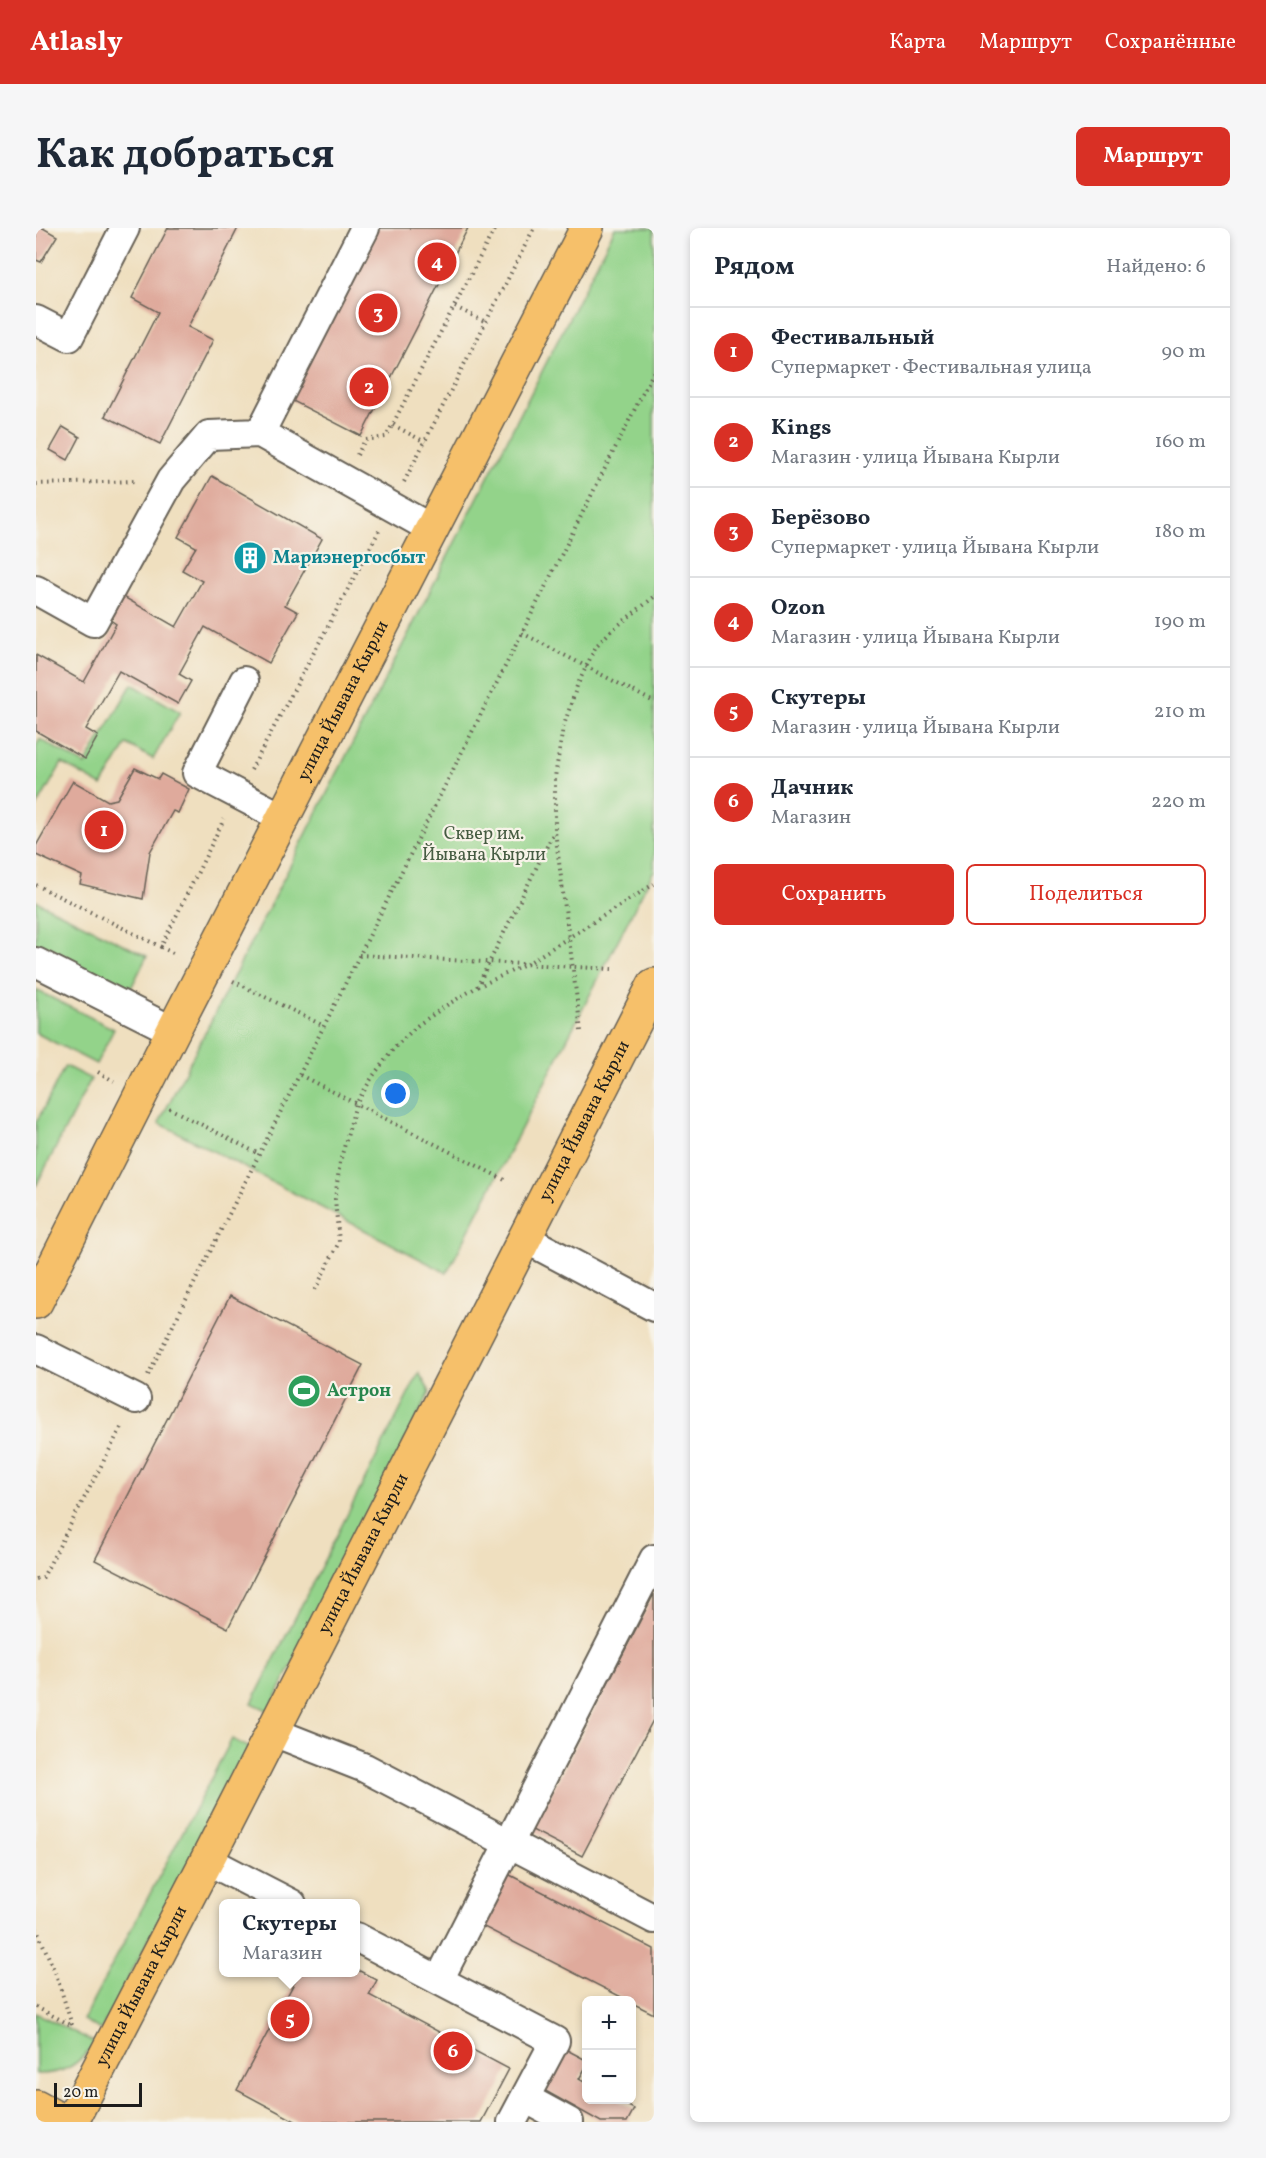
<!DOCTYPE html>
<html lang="ru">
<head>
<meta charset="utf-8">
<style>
  body { margin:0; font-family:Vollkorn,serif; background:#f6f6f7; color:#1f2937 }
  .controls { position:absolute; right:18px; bottom:18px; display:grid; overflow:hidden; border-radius:9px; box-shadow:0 3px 9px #0003 }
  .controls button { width:54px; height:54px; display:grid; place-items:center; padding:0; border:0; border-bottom:2px solid #e0e1e3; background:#fff; color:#1f2937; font:30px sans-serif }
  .scale { position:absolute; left:18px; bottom:15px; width:88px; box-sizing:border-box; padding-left:6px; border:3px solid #1c1c1c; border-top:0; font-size:16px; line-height:21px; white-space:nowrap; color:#1c1c1c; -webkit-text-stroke:4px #f7f3e8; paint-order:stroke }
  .you { position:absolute; left:360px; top:866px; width:21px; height:21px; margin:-15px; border:4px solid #fff; border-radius:50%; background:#1a73e8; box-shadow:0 0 0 9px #1a73e833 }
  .badge { display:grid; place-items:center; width:39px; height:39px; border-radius:50%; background:#d93025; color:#fff; font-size:20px; font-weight:700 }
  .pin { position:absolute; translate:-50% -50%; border:3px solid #fff; box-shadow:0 2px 6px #0006 }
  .popup { position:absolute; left:183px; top:1671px; width:141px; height:78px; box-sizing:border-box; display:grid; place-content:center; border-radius:9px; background:#fff; filter:drop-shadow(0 2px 4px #0005); font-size:20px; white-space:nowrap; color:#747a83 }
  .popup b { font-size:22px; color:#1f2937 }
  .popup::after { content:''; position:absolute; left:50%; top:100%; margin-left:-12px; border:12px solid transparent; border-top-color:#fff }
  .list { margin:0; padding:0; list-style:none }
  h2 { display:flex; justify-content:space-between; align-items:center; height:78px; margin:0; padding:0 24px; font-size:26px }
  h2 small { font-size:20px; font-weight:400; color:#747a83 }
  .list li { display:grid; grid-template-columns:39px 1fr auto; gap:18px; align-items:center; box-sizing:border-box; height:90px; padding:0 24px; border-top:2px solid #e0e1e3 }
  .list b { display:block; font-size:22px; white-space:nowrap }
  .list p { margin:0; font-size:20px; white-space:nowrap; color:#747a83 }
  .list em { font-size:20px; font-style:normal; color:#747a83 }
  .actions { display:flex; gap:12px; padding:18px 24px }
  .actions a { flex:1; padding:14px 0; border:2px solid #d93025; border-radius:9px; text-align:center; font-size:21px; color:#d93025 }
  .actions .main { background:#d93025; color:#fff }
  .map { position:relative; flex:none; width:618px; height:1894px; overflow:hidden; border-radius:9px }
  header { display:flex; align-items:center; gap:36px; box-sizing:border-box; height:84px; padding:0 30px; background:#d93025; color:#fff }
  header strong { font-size:28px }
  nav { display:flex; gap:33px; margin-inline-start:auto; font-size:21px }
  .intro { display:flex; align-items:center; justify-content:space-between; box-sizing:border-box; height:144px; padding:0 36px }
  h1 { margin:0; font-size:42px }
  .button { padding:15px 27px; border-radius:9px; background:#d93025; color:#fff; font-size:21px; font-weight:700 }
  main { display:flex; gap:36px; padding:0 36px }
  aside { flex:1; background:#fff; border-radius:9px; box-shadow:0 3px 9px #0003 }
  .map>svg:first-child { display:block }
  .green { fill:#93d38a; stroke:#587853; stroke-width:1.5 }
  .building { fill:#dfaa9c }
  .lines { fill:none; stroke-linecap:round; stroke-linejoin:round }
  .minor-casing { stroke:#666055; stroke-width:32 }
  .major-casing { stroke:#666055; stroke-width:36 }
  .path { stroke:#666055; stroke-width:4; stroke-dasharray:1.5 4.5; stroke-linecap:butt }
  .minor { stroke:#fff; stroke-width:28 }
  .major { stroke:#f6c06b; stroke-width:33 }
  .labels { text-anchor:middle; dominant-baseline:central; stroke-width:4.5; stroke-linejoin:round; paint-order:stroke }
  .culture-label { font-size:18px; font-weight:bold; fill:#0d838f; stroke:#f7f3e8; text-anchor:start }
  .street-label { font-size:18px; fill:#1c1c1c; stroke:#f7f3e8 }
  .park-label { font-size:18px; fill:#465c42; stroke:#f7f3e8 }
  .leisure-label { font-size:18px; font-weight:bold; fill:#27864d; stroke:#f7f3e8; text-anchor:start }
</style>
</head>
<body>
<header>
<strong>Atlasly</strong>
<nav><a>Карта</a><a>Маршрут</a><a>Сохранённые</a></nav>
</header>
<div class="intro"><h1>Как добраться</h1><a class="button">Маршрут</a></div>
<main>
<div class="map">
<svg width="618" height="1894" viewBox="0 0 618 1894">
  <rect width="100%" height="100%" fill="#f7f3e8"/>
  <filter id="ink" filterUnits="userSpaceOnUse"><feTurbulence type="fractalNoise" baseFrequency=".0167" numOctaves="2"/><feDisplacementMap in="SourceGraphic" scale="12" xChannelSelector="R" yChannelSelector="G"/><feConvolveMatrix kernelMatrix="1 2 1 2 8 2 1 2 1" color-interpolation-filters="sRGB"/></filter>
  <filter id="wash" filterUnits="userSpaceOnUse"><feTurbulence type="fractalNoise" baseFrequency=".008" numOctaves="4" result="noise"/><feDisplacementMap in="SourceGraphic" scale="24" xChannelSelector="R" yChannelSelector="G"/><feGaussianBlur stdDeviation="1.35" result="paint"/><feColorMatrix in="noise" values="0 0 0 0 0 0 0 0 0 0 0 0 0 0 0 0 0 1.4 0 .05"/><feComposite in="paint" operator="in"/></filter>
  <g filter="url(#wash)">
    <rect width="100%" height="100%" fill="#efdfbf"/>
    <path class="green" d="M579 0H618V642L411 1045 123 895Z
      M96 456 144 484 117 531 91 516 66 558 26 535 0 580V518L4 511 49 537Z
      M0 673 111 728 93 764 0 718Z
      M0 762 78 801 60 836 0 805Z
      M29 838 55 851 0 958V895Z
      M383 1145 394 1164 233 1483 216 1475Z
      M196 1511 214 1520 65 1802 47 1792Z
      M0 1785 60 1815C41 1837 30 1846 0 1846Z"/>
    <g id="blocks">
      <path class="building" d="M0 0H7L21 8 5 34 0 32Z
        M132 0H202L152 99 177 112 124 216 69 188 122 84 96 70Z
        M339 0H432L325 208 251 170Z
        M27 199 44 209 32 232 14 222Z
        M176 248 286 311 249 377 262 384 233 435 169 399 143 446 155 453 142 476 83 443 50 501 62 508 49 531 0 503V427L48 454 80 396 73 391 86 368 140 399 166 353 146 342 160 319 142 309Z
        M99 540 122 551 125 546 153 561 142 585 137 583 114 624 107 671 44 656 46 648 0 627V618L37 553 72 573 81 571Z
        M194 1068 327 1137 192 1400 59 1332Z
        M618 1366V1490L546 1628 496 1602Z
        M470 1645 618 1721V1786L596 1775V1772H591L444 1697Z
        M320 1741 341 1752 333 1767 473 1841 445 1894H261L201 1862 264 1744H320Z
        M529 1821 550 1832V1839L543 1851 550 1855V1872H581L598 1881 591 1894H565L506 1861Z"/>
    </g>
  </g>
  <g filter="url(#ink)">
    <use href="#blocks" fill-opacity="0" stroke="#666055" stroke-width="1.5"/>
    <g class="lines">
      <g class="minor-casing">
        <path id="minor" d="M0 92 33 109 89 0
          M224 205 329 0
          M0 362 57 394 135 252 173 207 224 205 396 301
          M208 453 161 545 247 590
          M0 734 137 803
          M488 1010 618 1079
          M0 1121 100 1171
          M235 1503 329 1540 618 1691
          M171 1632 256 1676
          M320 1709 519 1813 476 1894
          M403 1752 618 1331
          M489 1870 533 1894"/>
      </g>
      <g class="major-casing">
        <g id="major">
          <path id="s1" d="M0 1074 137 803 551 0"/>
          <path d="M0 1879 28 1894"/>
          <path id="s2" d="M35 1894 171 1632 618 757"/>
        </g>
      </g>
      <path class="path" d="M419 79 450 94
        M357 197 389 214
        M321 227 329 212 350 209 459 0
        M368 254 498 0
        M0 256 101 253
        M486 405 618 474
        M215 542 343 303
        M0 657 125 719 188 591
        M125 719 141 727
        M323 727 576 741
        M197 753 288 798
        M441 759 518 604
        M545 803 519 603V549L527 500 541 458 560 418 575 403 618 369
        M62 844 78 853
        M264 847 469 952
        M133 880 223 926
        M279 1062 303 1014 299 971 304 934 320 876 337 848 358 820 382 797 411 777 441 759 489 737 618 656
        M112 1147 618 143
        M0 1351 7 1349 87 1196
        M0 1700 20 1746 36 1797
        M0 1779 35 1797"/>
      <use href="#minor" class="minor"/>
      <use href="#major" class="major"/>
    </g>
  </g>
  <defs>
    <g id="building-disc" transform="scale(1.725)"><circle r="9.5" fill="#0f9aa8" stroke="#f7f3e8"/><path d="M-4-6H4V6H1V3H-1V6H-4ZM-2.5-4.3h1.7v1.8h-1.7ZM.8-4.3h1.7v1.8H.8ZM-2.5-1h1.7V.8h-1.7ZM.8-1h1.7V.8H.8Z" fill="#fff"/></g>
    <g id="stadium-disc" transform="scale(1.725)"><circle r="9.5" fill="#2e9e5b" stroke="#f7f3e8"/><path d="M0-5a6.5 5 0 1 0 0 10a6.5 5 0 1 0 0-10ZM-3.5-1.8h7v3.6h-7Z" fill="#fff"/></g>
  </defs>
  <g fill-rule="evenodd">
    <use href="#building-disc" x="214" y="330"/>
    <use href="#stadium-disc" x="268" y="1163"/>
  </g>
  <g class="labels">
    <g class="culture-label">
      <text x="237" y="330">Мариэнергосбыт</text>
    </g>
    <g class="street-label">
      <text stroke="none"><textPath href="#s1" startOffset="675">улица Йывана Кырли</textPath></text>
      <text stroke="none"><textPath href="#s2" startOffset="1125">улица Йывана Кырли</textPath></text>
      <text stroke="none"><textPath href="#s2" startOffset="639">улица Йывана Кырли</textPath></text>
      <text stroke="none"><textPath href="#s2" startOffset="153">улица Йывана Кырли</textPath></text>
    </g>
    <g class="park-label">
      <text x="448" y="606">Сквер им.<tspan x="448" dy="21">Йывана Кырли</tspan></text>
    </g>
    <g class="leisure-label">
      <text x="291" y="1163">Астрон</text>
    </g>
  </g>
</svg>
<div class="controls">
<button>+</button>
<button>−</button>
</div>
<div class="scale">20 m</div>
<div class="you"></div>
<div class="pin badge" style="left:68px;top:602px">1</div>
<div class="pin badge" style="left:333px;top:159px">2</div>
<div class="pin badge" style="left:342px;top:85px">3</div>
<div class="pin badge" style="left:401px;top:34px">4</div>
<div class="pin badge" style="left:254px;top:1791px">5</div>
<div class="popup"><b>Скутеры</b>Магазин</div>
<div class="pin badge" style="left:417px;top:1823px">6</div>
</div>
<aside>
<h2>Рядом<small>Найдено: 6</small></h2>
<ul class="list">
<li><span class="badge">1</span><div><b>Фестивальный</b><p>Супермаркет · Фестивальная улица</p></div><em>90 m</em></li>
<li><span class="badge">2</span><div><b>Kings</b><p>Магазин · улица Йывана Кырли</p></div><em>160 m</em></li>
<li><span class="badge">3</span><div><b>Берёзово</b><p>Супермаркет · улица Йывана Кырли</p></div><em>180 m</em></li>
<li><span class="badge">4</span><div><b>Ozon</b><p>Магазин · улица Йывана Кырли</p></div><em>190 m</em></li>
<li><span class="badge">5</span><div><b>Скутеры</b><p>Магазин · улица Йывана Кырли</p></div><em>210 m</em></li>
<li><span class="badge">6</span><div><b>Дачник</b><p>Магазин</p></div><em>220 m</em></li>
</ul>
<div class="actions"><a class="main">Сохранить</a><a>Поделиться</a></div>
</aside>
</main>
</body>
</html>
